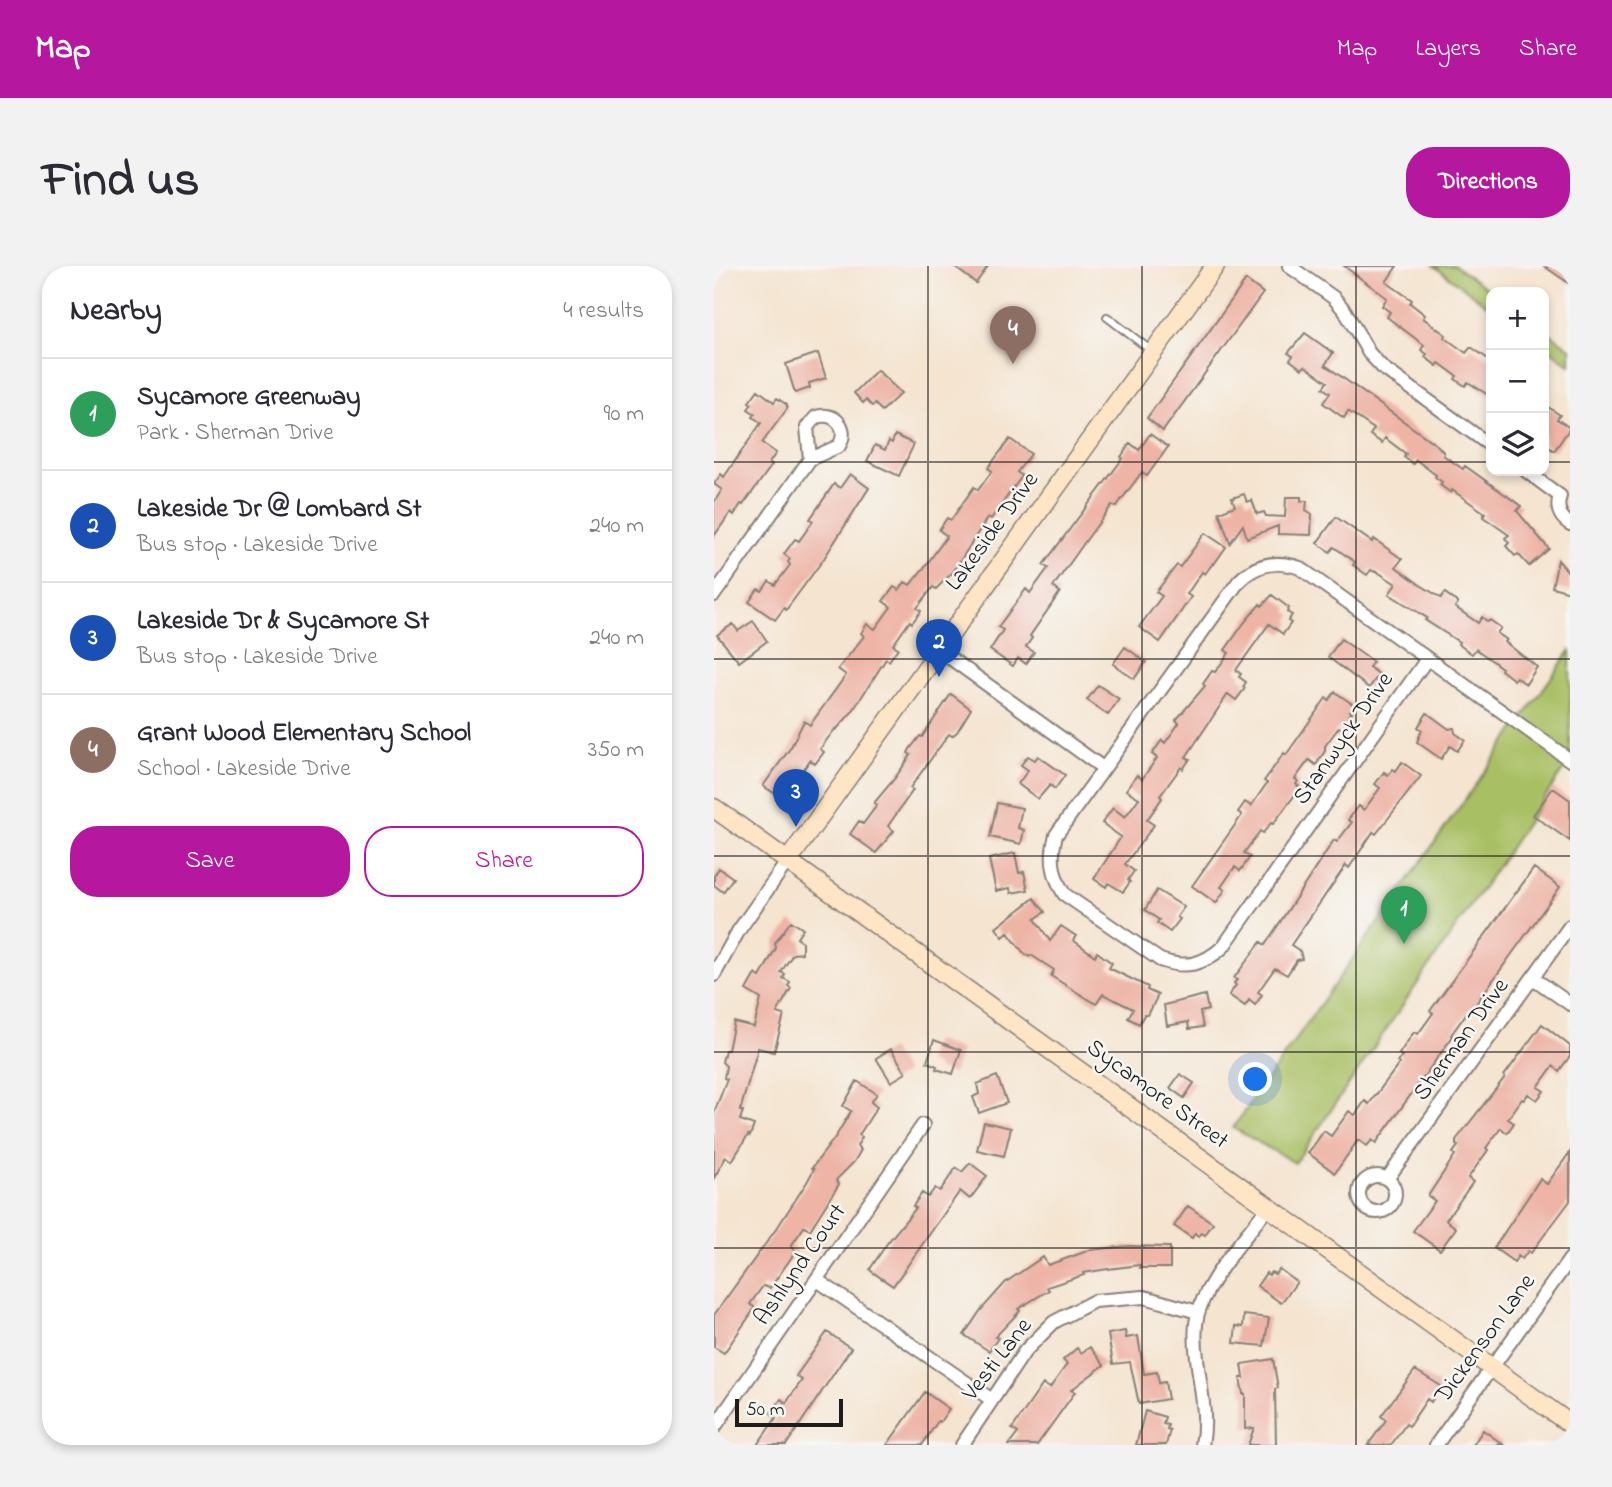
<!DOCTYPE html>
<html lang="en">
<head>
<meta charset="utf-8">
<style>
  body { margin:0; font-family:"Indie Flower",sans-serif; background:#f2f2f3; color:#2b2b33 }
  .controls { position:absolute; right:21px; top:21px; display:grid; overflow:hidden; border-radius:14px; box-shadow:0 4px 10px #0003 }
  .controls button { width:63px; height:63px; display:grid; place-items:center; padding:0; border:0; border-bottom:2px solid #e1e1e2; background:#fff; color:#2b2b33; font:35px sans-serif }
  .scale { position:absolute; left:21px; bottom:18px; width:108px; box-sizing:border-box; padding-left:7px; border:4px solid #1c1c1c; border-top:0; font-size:19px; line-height:24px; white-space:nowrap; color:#1c1c1c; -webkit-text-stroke:5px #f6f6f2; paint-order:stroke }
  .you { position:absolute; left:542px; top:814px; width:24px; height:24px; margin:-18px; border:5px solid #fff; border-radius:50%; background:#1a73e8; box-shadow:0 0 0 10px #1a73e833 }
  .badge { display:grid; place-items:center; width:46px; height:46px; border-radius:50%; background:#b5179e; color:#fff; font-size:23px; font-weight:700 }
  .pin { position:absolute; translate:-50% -58px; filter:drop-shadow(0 2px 4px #0008) }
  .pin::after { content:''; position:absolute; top:37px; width:24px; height:21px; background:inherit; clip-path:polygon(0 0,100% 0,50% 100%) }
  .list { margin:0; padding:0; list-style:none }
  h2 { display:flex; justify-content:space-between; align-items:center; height:91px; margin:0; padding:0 28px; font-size:30px }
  h2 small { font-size:23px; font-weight:400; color:#7c7c81 }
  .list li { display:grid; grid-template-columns:46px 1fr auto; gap:21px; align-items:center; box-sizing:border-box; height:112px; padding:0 28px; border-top:2px solid #e1e1e2 }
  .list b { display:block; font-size:26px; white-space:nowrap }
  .list p { margin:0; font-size:23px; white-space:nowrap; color:#7c7c81 }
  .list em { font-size:23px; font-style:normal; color:#7c7c81 }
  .actions { display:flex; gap:14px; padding:21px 28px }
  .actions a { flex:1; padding:16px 0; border:2px solid #b5179e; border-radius:28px; text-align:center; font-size:24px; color:#b5179e }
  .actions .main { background:#b5179e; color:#fff }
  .icon { flex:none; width:38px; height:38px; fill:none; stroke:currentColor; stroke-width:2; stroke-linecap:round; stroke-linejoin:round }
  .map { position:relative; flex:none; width:856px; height:1179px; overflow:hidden; border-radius:28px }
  header { display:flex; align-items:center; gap:42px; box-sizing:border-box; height:98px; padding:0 35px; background:#b5179e; color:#fff }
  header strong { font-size:33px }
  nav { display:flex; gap:38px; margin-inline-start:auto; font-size:24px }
  .intro { display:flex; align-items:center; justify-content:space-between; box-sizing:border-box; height:168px; padding:0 42px }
  h1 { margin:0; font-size:49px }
  .button { padding:18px 32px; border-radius:28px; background:#b5179e; color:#fff; font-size:24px; font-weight:700 }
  main { display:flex; gap:42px; padding:0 42px }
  aside { flex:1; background:#fff; border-radius:28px; box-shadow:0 4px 10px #0003 }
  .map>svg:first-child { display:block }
  .green { fill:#a9bf64; stroke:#626e40; stroke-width:2 }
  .building { fill:#eeb4a6 }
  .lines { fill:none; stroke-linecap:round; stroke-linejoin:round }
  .lane-casing { stroke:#888076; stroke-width:10 }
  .street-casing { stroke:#888076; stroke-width:16 }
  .secondary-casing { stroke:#888076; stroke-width:21 }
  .lane { stroke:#fff; stroke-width:6 }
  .street { stroke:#fff; stroke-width:12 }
  .secondary { stroke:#fde5c5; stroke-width:18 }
  .grid { fill:none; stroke:#1c1c1c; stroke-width:2; stroke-opacity:0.55 }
  .labels { text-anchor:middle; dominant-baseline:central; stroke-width:5; stroke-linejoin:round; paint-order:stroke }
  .street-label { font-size:24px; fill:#1c1c1c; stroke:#f6f6f2 }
</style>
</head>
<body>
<header>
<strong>Map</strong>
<nav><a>Map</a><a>Layers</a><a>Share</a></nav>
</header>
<div class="intro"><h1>Find us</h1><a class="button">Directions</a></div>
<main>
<aside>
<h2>Nearby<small>4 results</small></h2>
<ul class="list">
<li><span class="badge" style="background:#2e9e5b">1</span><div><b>Sycamore Greenway</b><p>Park · Sherman Drive</p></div><em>90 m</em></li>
<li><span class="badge" style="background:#1a4fb4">2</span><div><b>Lakeside Dr @ Lombard St</b><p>Bus stop · Lakeside Drive</p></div><em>240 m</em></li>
<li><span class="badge" style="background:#1a4fb4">3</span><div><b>Lakeside Dr &amp; Sycamore St</b><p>Bus stop · Lakeside Drive</p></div><em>240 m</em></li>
<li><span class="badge" style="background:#8d6e63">4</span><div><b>Grant Wood Elementary School</b><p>School · Lakeside Drive</p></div><em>350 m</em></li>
</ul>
<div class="actions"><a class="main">Save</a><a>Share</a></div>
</aside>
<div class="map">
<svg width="856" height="1179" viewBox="0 0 856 1179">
  <rect width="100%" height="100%" fill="#f6f6f2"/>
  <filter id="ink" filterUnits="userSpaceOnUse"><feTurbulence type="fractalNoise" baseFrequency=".0143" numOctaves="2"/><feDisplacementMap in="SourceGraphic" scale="14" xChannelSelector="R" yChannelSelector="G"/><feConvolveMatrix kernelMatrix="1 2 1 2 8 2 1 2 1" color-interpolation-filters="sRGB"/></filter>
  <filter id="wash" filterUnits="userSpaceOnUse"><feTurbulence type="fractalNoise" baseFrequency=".00686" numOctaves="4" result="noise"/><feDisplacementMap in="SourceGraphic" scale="28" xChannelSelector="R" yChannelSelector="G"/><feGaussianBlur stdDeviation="1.57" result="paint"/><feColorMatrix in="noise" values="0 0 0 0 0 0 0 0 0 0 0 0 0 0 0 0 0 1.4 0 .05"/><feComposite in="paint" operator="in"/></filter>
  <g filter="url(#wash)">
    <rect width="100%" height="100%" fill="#f5e4d0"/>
    <path class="green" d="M720 0H741L778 26 777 42Z
      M830 63 856 82V99L830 80Z
      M856 385V494L581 897 519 862Z"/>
    <g id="blocks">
      <path class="building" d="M239 0H274L262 17Z
        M630 0H683L672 16 698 34 696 37 711 49 709 52 732 69 730 71 752 87 757 81 777 95V131L754 116 751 120 741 113 743 110 725 97 723 100 711 91 713 88 707 84 710 79 673 51 676 46 668 40 673 32Z
        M830 0H856V18Z
        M532 14 549 27 449 165 433 152Z
        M591 67 619 87 611 99 724 180 730 187 729 189 749 203 751 200 807 240 803 245 835 283 815 300 804 288 801 290 792 280 795 277 791 272 795 269 769 251 771 247 738 224 737 227 726 219 728 216 721 211 722 209 702 194 699 198 690 191 692 188 671 172 668 177 656 169 660 163 634 145 630 152 609 137 616 127 609 122 613 116 591 100 588 103 576 94 579 90 574 87Z
        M104 87 112 112 95 117 96 122 81 127 72 98Z
        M163 104 187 127 168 145 161 138 158 140 152 134 149 137 140 127Z
        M44 124 60 136 63 132 73 139V143L48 177 62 187 55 197 58 199 29 239 27 238 20 249 17 246 0 270V236L8 224 0 218 7 208 10 211 47 157 39 151 41 148 34 143 38 138 35 136Z
        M834 141 846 149 843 153 856 162 840 185 830 177V147Z
        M436 168 454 181 433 210 428 206 402 241 398 239 373 273 339 321 346 326 316 370 318 372 312 381 320 386 312 398 304 392 299 400 276 384 289 364 284 361 312 323 316 327 334 302 329 299 409 192 407 191 416 177 425 184Z
        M181 169 200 178 185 210 153 195 161 179 171 184 175 175 178 177Z
        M296 173 317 188 303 206 308 210 277 253 274 251 239 306 222 323 219 321 203 342 207 345 198 357 196 355 179 379 184 382 175 395 172 393 138 446 122 464 121 463 106 483 110 486 101 498 96 494 78 520 83 523 74 536 49 520 77 481 90 455 96 459 132 409 124 403 150 370 147 367 153 358 161 363 177 341 169 335 180 321 185 324 191 316 196 319 213 298 233 270 225 264 233 252 237 254 260 221 264 224 278 205 274 202Z
        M136 208 155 222 109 294 72 344 70 342 61 354 35 336 44 323 48 325 55 315 61 319 76 299 74 296 76 293 70 288 81 273 85 275 99 255 96 253 120 218 126 222Z
        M530 228 533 236 538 234 543 248 550 246 552 250 571 251 572 231H587V235H593L592 244 598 248 597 269 564 268V260L533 272 529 259 516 277 505 246 521 240 518 232Z
        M622 251 658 276 660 273 688 293 682 301 705 318 727 332 731 327 744 337 741 341 764 357 768 351 774 356 776 354 787 362 783 367 793 374 791 376 823 401 812 418 802 411 800 414 787 404 788 402 762 383 758 388 744 378 745 376 711 354 713 352 675 328 682 318 662 305 661 306 657 304 653 309 639 299 641 296 620 281 616 286 603 277Z
        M491 267 512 281 500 298 499 297 491 308 488 306 473 328 477 331 446 376 425 361 448 330 442 326 463 299 466 301Z
        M844 294 856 308V326L838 321Z
        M558 329 575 342 573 346 578 349 574 355 577 357 569 368 555 358 522 404 527 408 525 411 532 416 529 421 531 422 522 434 514 428 472 491 476 493 469 503 467 501 446 530 448 532 433 554 440 559 411 598 420 605 414 614 416 616 409 626 394 617 392 621 380 613 407 571 388 557 399 542 411 551 425 532 412 524 423 509 428 513 443 492 438 488 448 474 451 477 465 457 462 454 491 420 489 418 498 405 501 406 515 387 511 384 530 357 546 338 548 340Z
        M39 355 53 375 25 396 3 369 19 358 24 365Z
        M627 373 659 396 655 401 665 408 655 422 614 391Z
        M411 381 432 396 420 413 399 398Z
        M384 419 405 433 394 449 373 434Z
        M621 426 640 439 636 445 638 446 635 450 637 451 628 463 625 461 611 480V485L602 499 595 494 581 513 584 515 582 518 586 522 559 558 557 557 549 567 546 565 530 587 536 591 526 605 521 601 507 621 511 624 502 637 478 620 528 549 524 546 531 536 537 540 553 517 550 515 570 487 572 489 612 432 615 434Z
        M237 428 257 443 243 466 238 470 235 468 196 522 199 524 174 560 180 565 162 587 136 568 145 555 149 558 163 539 160 537 181 512 197 489 194 487 196 483 206 470 208 471Z
        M713 447 735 463 740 462 741 467 751 474 743 485 736 480 727 493 703 476 708 464 704 461Z
        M314 490 321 494 324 490 351 509 341 523 336 519 324 533 304 518 314 504 307 499Z
        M688 496 707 510 662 568 659 566 635 602 632 599 577 679 586 685 588 693 583 694 573 709 561 702 544 726 548 729 541 739 535 734 531 740 515 729 522 719 520 717 523 714 520 712 547 676 551 679 620 574 623 576 638 556 634 554 645 540 650 544 666 522 661 518 670 506 674 509 679 503 682 505Z
        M839 522 856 534V575L819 549Z
        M283 537 308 542 304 562 310 564 307 578 276 571Z
        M301 587 305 607 310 606 314 624 297 627 296 622 282 625 275 593Z
        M5 602 19 612 9 626 0 619V610Z
        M820 602 846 621 759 742 757 741 737 769 739 770 662 877 658 874 653 880 644 874 621 907 594 887 610 865 617 870 635 845 641 849 651 835 655 838 685 798 683 796 688 790 685 788 700 766 704 768 719 747 716 745Z
        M443 624 470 641 463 651 466 653 456 666 443 657 445 654 431 644Z
        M320 632 331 646 321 653 336 675 347 660 362 670 359 674 381 690 383 686 398 697 395 702 434 721 433 724 444 729 434 749H430L425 758 414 752 419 743 389 728 382 738 337 710 340 704 317 689 315 691 309 686 294 667 289 671 282 662Z
        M77 655 89 663 83 672 88 676V687L79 688 67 706 71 708 69 712 76 716 74 720 77 722 63 747 70 749 60 786 44 782 26 845H29L26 854 40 859 36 870 34 869 18 895 12 891 0 912V847L13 813 10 812 12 800 8 796 11 784H14L20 756 40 761 47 733 32 724 41 708 46 711 62 682 61 677Z
        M491 729 494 744 486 746 489 761 475 763 474 756 453 760 450 739Z
        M828 758 856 780V790L845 805 839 800 824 821 830 825 823 834 814 828 810 834 808 833 794 853 800 857 793 867 787 862 772 882 774 884 754 912 759 916 732 954 742 962 726 984 699 965 721 935 714 930 741 889 739 887 744 880 742 879V874L791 811 790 810Z
        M220 774 247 784 239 808 222 803 223 800 213 796Z
        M177 783 192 807 177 816 162 792Z
        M466 808 480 817 470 832 456 822Z
        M283 810 293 837 265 847 259 831 265 828 263 818Z
        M143 815 163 828 157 836 163 841 145 869 148 871 143 880 147 884 140 896 122 914 125 918 96 964 90 961 77 980 82 985 56 1022 49 1020 36 1038 41 1042 10 1087 0 1081V1049L65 959 93 916 100 903 98 902 122 870 137 845 129 840Z
        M270 856 297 862 290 890 263 884Z
        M856 886V935L817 987 814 985 808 993 804 990 800 996 780 982 826 913 833 918Z
        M256 897 273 910 256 933 246 925 179 1020 157 1005 156 1003 174 976 202 942 199 940 208 927 214 931 221 922 226 925 242 902 248 906Z
        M474 940 499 957 491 969 488 967 485 970 481 967 478 972 460 960Z
        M415 980 456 981V1002H426V999L394 1003 369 1007 370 1009 333 1021 335 1024 304 1043 306 1045 281 1071 284 1072 275 1085 250 1069 266 1045 292 1016 329 991 334 999 376 984Z
        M565 1003 583 1016 567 1037 543 1020 552 1007 555 1009 557 1006 561 1008Z
        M530 1049 555 1052 550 1080 520 1077 522 1060 529 1061Z
        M411 1065 412 1072 424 1070 430 1108 443 1106 445 1117 451 1116 454 1133 425 1138 416 1096 399 1098 394 1068Z
        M113 1066 137 1082 72 1179H43L62 1152 57 1147 67 1133 72 1137 88 1114 82 1110Z
        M376 1081 390 1099 357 1124 361 1126 323 1179H295L304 1167 298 1163 329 1118 336 1122 353 1098 349 1094 363 1082 367 1087Z
        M559 1093 564 1122 561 1123 562 1179H534L540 1162 531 1163V1128H529L526 1112H530L528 1098Z
        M701 1104 727 1120 717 1136 713 1133 695 1160 692 1158 677 1179H654L672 1154 667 1150Z
        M211 1126 235 1143 226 1156 224 1155 208 1179H173Z
        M431 1145 451 1151 449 1158 454 1159 453 1163 456 1164 452 1179H422Z
        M769 1164 790 1179H759Z"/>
    </g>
  </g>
  <g filter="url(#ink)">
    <use href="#blocks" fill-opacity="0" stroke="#888076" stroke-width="2"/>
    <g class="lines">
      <g class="lane-casing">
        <path id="lane" d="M393 51 439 86"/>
      </g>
      <g class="street-casing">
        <path id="street" d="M575 0 620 32 631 45 655 87 669 102 777 180
          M812 205 846 230
          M846 230C842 241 845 251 856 258
          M0 329 96 193 125 180C136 162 121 145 102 151L93 161 96 193
          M225 384 389 502
          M713 393 509 681C489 699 471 703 446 694L350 628C338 608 336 591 342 569L525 315C543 297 563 294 586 302L856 494
          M0 709 25 664 73 596
          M819 712 856 738
          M645 928a18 18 0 1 1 36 0a18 18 0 1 1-36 0Z
          M673 913 856 660
          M103 1014 278 1134
          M0 1162 209 859
          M248 1179 311 1085 340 1056 380 1035 430 1031 484 1046
          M488 1179C494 1149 486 1122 483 1092 481 1077 480 1059 485 1044 496 1010 533 969 555 940
          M722 1179 856 993"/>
      </g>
      <g class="secondary-casing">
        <path id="secondary" d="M0 542 856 1158
          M73 596 501 0"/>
      </g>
      <use href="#lane" class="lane"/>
      <use href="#street" class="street"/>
      <use href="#secondary" class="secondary"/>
    </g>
  </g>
  <path class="grid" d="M214 0V1179M428 0V1179M642 0V1179M0 196H777M830 196H856M0 393H856M0 590H856M0 786H856M0 982H856"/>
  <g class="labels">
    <g class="street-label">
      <text transform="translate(279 266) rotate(-54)">Lakeside Drive</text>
      <text transform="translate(630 473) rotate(-55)">Stanwyck Drive</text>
      <text transform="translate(748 774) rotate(-54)">Sherman Drive</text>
      <text transform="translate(443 829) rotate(36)">Sycamore Street</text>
      <text transform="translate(87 999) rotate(-55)">Ashlynd Court</text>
      <text transform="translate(772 1073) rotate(-54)">Dickenson Lane</text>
      <text transform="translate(284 1094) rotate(-52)">Vesti Lane</text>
    </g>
  </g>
</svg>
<div class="controls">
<button>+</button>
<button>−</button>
<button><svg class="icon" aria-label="layers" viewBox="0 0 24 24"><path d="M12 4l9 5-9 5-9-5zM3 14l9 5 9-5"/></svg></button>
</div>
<div class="scale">50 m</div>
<div class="you"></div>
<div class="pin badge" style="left:690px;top:678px;background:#2e9e5b">1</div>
<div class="pin badge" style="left:225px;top:411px;background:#1a4fb4">2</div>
<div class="pin badge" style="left:82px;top:561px;background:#1a4fb4">3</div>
<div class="pin badge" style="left:299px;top:98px;background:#8d6e63">4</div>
</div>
</main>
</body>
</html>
